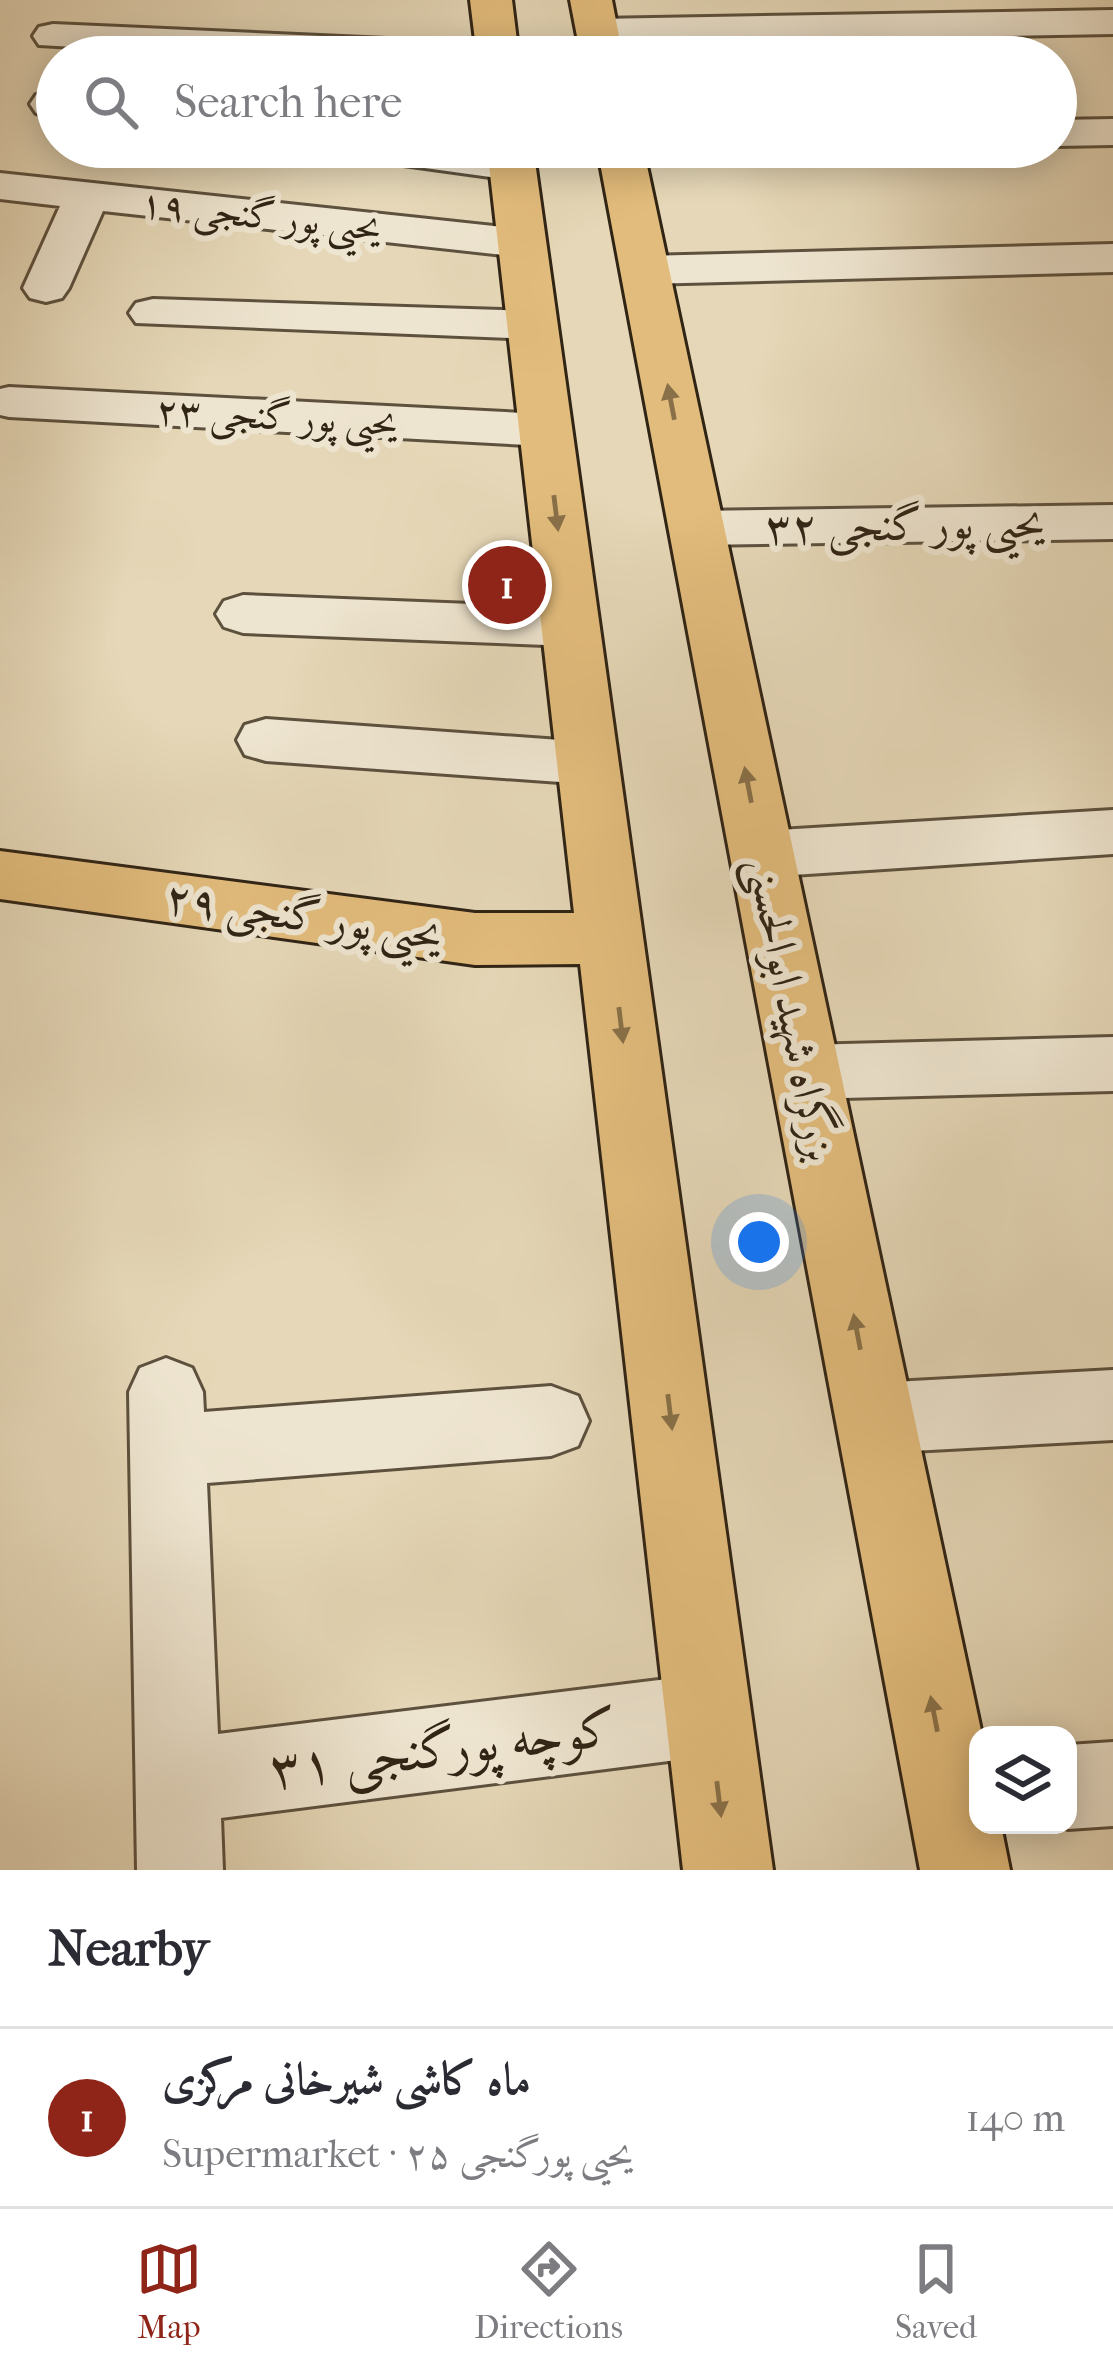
<!DOCTYPE html>
<html lang="en">
<head>
<meta charset="utf-8">
<style>
  body { margin:0; font-family:"IM FELL French Canon",Amiri,serif; background:#f7f7f7; color:#2b2b33 }
  .controls { position:absolute; right:36px; bottom:36px; display:grid; overflow:hidden; border-radius:24px; box-shadow:0 6px 30px #0003 }
  .controls button { width:108px; height:108px; display:grid; place-items:center; padding:0; border:0; border-bottom:3px solid #e1e1e2; background:#fff; color:#2b2b33; font:60px sans-serif }
  .you { position:absolute; left:759px; top:1242px; width:42px; height:42px; margin:-30px; border:9px solid #fff; border-radius:50%; background:#1a73e8; box-shadow:0 0 0 18px #1a73e833 }
  .badge { display:grid; place-items:center; width:78px; height:78px; border-radius:50%; background:#8f2418; color:#fff; font-size:39px; font-weight:700 }
  .pin { position:absolute; translate:-50% -50%; border:6px solid #fff; box-shadow:0 3px 12px #0006 }
  .list { margin:0; padding:0; list-style:none }
  h2 { display:flex; justify-content:space-between; align-items:center; height:156px; margin:0; padding:0 48px; font-size:51px }
  h2 small { font-size:39px; font-weight:400; color:#7c7c81 }
  .list li { display:grid; grid-template-columns:78px 1fr auto; gap:36px; align-items:center; box-sizing:border-box; height:180px; padding:0 48px; border-top:3px solid #e1e1e2 }
  .list b { display:block; font-size:45px; white-space:nowrap }
  .list p { margin:0; font-size:39px; white-space:nowrap; color:#7c7c81 }
  .list em { font-size:39px; font-style:normal; color:#7c7c81 }
  .icon { flex:none; width:66px; height:66px; fill:none; stroke:currentColor; stroke-width:2; stroke-linecap:round; stroke-linejoin:round }
  .map { position:relative; flex:none; width:1113px; height:1870px; overflow:hidden }
  .search { position:absolute; background:#fff; box-shadow:0 6px 30px #0003; left:36px; right:36px; top:36px; height:132px; display:flex; align-items:center; gap:30px; box-sizing:border-box; padding:0 42px; border-radius:66px; color:#7c7c81; font-size:45px }
  .sheet { height:336px; background:#fff }
  nav { display:flex; justify-content:space-around; align-items:center; box-sizing:border-box; height:168px; border-top:3px solid #e1e1e2; background:#fff; font-size:33px; color:#7c7c81 }
  nav a { display:grid; justify-items:center; gap:6px }
  nav .on { color:#8f2418 }
  .map>svg:first-child { display:block }
  .lines { fill:none; stroke-linecap:round; stroke-linejoin:round }
  .minor-casing { stroke:#5d513e; stroke-width:6 }
  .major-casing { stroke:#302415; stroke-width:6 }
  .minor { fill:#eee5d0; fill-rule:evenodd }
  .major { fill:#e2bc7c; fill-rule:evenodd }
  .oneway { fill:#897048 }
  .labels { text-anchor:middle; dominant-baseline:central; stroke-width:12; stroke-linejoin:round; paint-order:stroke }
  .far-street-label { font-size:39px; fill:#302415; stroke:#eee5d0 }
  .street-label { font-size:45px; fill:#302415; stroke:#eee5d0 }
  .near-street-label { font-size:54px; fill:#302415; stroke:#eee5d0 }
</style>
</head>
<body>
<div class="map">
<svg width="1113" height="1870" viewBox="0 0 1113 1870">
  <rect width="100%" height="100%" fill="#e5d7b7"/>
  <filter id="stains"><feTurbulence type="fractalNoise" baseFrequency=".00167" numOctaves="4"/><feColorMatrix values="0 0 0 0 .2 0 0 0 0 .09 0 0 0 0 .02 0 0 0 .5 -.17"/></filter>
  <radialGradient id="worn" r=".72"><stop offset=".6" stop-color="#630" stop-opacity="0"/><stop offset="1" stop-color="#630" stop-opacity=".3"/></radialGradient>
  <g class="lines">
    <g class="minor-casing">
      <path id="minor" d="M1113 10V34L597 43 583 40 577 31 583 22 597 19Z
        M53 24 498 44 512 47 518 56 250 57 39 45 33 36 39 27Z
        M57 92V118L36 113 30 104 36 95Z
        M1113 119V145L1056 146V120Z
        M345 147H461L527 158 534 167 527 176 512 180 367 160 352 156Z
        M0 173 522 229 538 233 545 243 538 253 522 257 103 211 69 288 62 298 46 302 30 298 23 288 60 206 0 199Z
        M1113 244V272L645 284 629 280 622 270 629 260 645 256Z
        M153 299 532 311 549 315 556 325 549 335 532 339 136 323 129 313 136 303Z
        M9 387 545 414 563 419 570 430 563 441 545 446 9 417 0 415V389Z
        M1113 505V539L696 545 677 540 670 528 677 516 696 511Z
        M243 595 570 608 590 614 598 627 590 640 570 646 243 633 224 627 216 614 224 601Z
        M266 719 588 742 609 748 617 763 609 778 588 784 266 761 245 755 237 740 245 725Z
        M1113 810V854L761 877 739 870 731 854 739 838 761 831Z
        M1113 1037V1091L805 1099 782 1091 772 1072 782 1053 805 1045Z
        M166 1358 192 1368 203 1392 204 1412 551 1386 578 1396 589 1421 578 1446 551 1456 207 1483 218 1734 708 1674 737 1686 749 1715 737 1744 708 1756 221 1818 223 1870H137L129 1392 140 1368Z
        M1113 1370V1440L875 1453 848 1443 837 1418 848 1393 875 1383Z
        M1113 1742V1826L1068 1829 1058 1825H1068V1745Z"/>
    </g>
    <g class="major-casing">
      <path id="major" d="M470 0H512L519 57H477Z
        M570 0H612L623 57H581Z
        M487 147H533L773 1870H683L580 964 475 965 0 899V851L475 913H574Z
        M597 147H643L982 1735 978 1825H1001L1010 1870H920Z"/>
    </g>
    <use href="#minor" class="minor"/>
    <use href="#major" class="major"/>
  </g>
  <defs><path id="oneway-solid" d="M-6-.8H1V-3.2L6.5 0L1 3.2V.8H-6Z" transform="scale(3)"/></defs>
  <g class="oneway">
    <use href="#oneway-solid" transform="translate(671 402) rotate(-101)"/>
    <use href="#oneway-solid" transform="translate(556 513) rotate(83)"/>
    <use href="#oneway-solid" transform="translate(748 785) rotate(-101)"/>
    <use href="#oneway-solid" transform="translate(621 1025) rotate(83)"/>
    <use href="#oneway-solid" transform="translate(857 1332) rotate(-101)"/>
    <use href="#oneway-solid" transform="translate(670 1412) rotate(83)"/>
    <use href="#oneway-solid" transform="translate(934 1714) rotate(-101)"/>
    <use href="#oneway-solid" transform="translate(719 1799) rotate(83)"/>
  </g>
  <g class="labels">
    <g class="far-street-label">
      <text transform="translate(261 215) rotate(6)">یحیی پور گنجی ۱۹</text>
      <text transform="translate(277 416) rotate(3)">یحیی پور گنجی ۲۳</text>
    </g>
    <g class="street-label">
      <text transform="translate(905 525) rotate(-1)">یحیی پور گنجی ۳۲</text>
      <text transform="translate(304 916) rotate(8)">یحیی پور گنجی ۲۹</text>
      <text transform="translate(792 1009) rotate(79)">بزرگراه شهید ابوالحسنی</text>
    </g>
    <g class="near-street-label">
      <text transform="translate(443 1748) rotate(-7)">کوچه پورگنجی ۳۱</text>
    </g>
  </g>
  <rect width="100%" height="100%" filter="url(#stains)"/>
  <rect width="100%" height="100%" fill="url(#worn)"/>
</svg>
<div class="controls">
<button><svg class="icon" aria-label="layers" viewBox="0 0 24 24"><path d="M12 4l9 5-9 5-9-5zM3 14l9 5 9-5"/></svg></button>
</div>
<div class="you"></div>
<div class="pin badge" style="left:507px;top:585px">1</div>
<div class="search"><svg class="icon" aria-label="search" viewBox="0 0 24 24"><circle cx="10" cy="10" r="6"/><path d="M15 15l6 6"/></svg>Search here</div>
</div>
<section class="sheet">
<h2>Nearby<small></small></h2>
<ul class="list">
<li><span class="badge">1</span><div><b>ماه کاشی شیرخانی مرکزی</b><p>Supermarket · یحیی پورگنجی ۲۵</p></div><em>140 m</em></li>
</ul>
</section>
<nav>
<a class="on"><svg class="icon" aria-label="map" viewBox="0 0 24 24"><path d="M3 6l6-2 6 2 6-2v14l-6 2-6-2-6 2zM9 4v14M15 6v14"/></svg>Map</a>
<a><svg class="icon" aria-label="directions" viewBox="0 0 24 24"><path d="M12 3l9 9-9 9-9-9zM9 14v-3h6M13 9l2 2-2 2"/></svg>Directions</a>
<a><svg class="icon" aria-label="saved" viewBox="0 0 24 24"><path d="M7 4h10v16l-5-4-5 4z"/></svg>Saved</a>
</nav>
</body>
</html>
